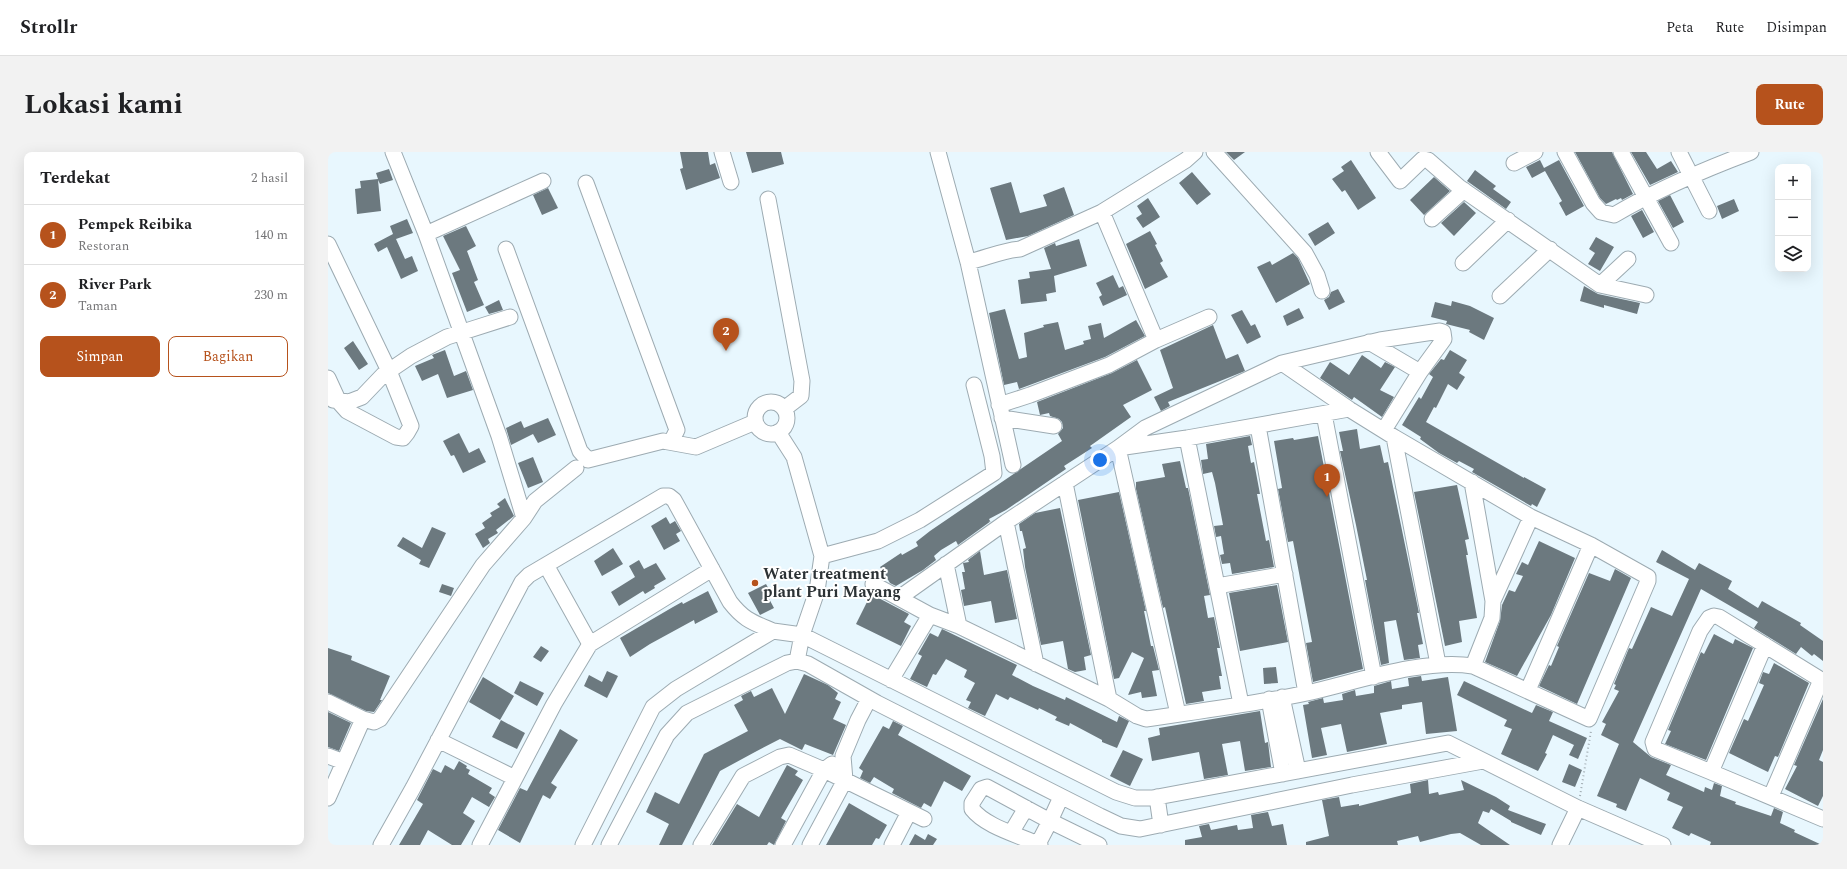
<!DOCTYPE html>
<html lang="id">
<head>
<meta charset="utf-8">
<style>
  body { margin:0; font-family:Spectral,serif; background:#f2f2f2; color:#202124 }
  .controls { position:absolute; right:12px; top:12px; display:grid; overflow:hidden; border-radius:8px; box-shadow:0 4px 16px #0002 }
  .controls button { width:36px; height:36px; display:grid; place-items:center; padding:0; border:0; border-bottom:1px solid #e0e0e0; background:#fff; color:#202124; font:20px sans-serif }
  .you { position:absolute; left:772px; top:308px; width:14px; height:14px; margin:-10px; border:3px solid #fff; border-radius:50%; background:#1a73e8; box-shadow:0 0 0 6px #1a73e833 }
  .badge { display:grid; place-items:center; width:26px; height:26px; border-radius:50%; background:#b6521c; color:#fff; font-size:13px; font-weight:700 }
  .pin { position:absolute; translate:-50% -33px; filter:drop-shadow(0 1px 2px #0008) }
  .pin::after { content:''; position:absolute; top:21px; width:14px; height:12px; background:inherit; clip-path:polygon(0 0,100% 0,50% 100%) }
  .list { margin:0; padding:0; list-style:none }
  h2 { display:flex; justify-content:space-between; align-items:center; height:52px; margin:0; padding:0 16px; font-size:17px }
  h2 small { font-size:13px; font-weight:400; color:#757577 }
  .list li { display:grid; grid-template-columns:26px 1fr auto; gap:12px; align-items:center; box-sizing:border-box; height:60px; padding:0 16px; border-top:1px solid #e0e0e0 }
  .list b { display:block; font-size:15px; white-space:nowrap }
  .list p { margin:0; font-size:13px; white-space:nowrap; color:#757577 }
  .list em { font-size:13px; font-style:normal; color:#757577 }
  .actions { display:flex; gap:8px; padding:12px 16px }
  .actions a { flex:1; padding:9px 0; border:1px solid #b6521c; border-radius:8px; text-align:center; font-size:14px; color:#b6521c }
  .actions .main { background:#b6521c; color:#fff }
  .icon { flex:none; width:22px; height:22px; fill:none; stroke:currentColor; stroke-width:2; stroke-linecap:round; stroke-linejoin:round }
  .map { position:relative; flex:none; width:1495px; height:693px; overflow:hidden; border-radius:8px }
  header { display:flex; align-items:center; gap:24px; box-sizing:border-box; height:56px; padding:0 20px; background:#fff; border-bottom:1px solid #e0e0e0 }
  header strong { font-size:19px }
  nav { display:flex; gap:22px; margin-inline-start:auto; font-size:14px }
  .intro { display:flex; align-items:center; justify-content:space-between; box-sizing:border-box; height:96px; padding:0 24px }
  h1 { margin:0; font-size:28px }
  .button { padding:10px 18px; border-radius:8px; background:#b6521c; color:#fff; font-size:14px; font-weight:700 }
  main { display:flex; gap:24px; padding:0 24px }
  aside { flex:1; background:#fff; border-radius:8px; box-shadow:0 4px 16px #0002 }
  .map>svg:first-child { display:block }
  .building { fill:#6c797f }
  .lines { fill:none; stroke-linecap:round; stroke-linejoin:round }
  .minor-casing { stroke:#9dabb2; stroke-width:17 }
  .path { stroke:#a0abb1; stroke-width:2; stroke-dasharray:1 3; stroke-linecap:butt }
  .minor { stroke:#fff; stroke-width:15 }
  .poi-dot { fill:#b6521c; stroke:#fff; stroke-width:1.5 }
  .labels { text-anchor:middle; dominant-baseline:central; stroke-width:4; stroke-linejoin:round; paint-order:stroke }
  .poi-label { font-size:16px; font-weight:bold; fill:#2c3235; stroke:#fff; text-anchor:start }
</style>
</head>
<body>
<header>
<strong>Strollr</strong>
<nav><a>Peta</a><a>Rute</a><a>Disimpan</a></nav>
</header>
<div class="intro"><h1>Lokasi kami</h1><a class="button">Rute</a></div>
<main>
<aside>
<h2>Terdekat<small>2 hasil</small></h2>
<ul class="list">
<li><span class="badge">1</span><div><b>Pempek Reibika</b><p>Restoran</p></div><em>140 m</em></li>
<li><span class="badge">2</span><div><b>River Park</b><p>Taman</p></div><em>230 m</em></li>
</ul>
<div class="actions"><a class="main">Simpan</a><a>Bagikan</a></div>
</aside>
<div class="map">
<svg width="1495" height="693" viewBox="0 0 1495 693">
  <rect width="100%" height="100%" fill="#e8f7fe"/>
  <path class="building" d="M352 0H380L382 13 387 11 392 26 358 38 352 17 355 16Z
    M418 0H453L456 12 424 21Z
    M898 0H917L906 8Z
    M1247 0H1284L1305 42 1294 48 1293 46 1289 48 1288 47 1278 52 1272 46Z
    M1303 0H1318L1329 17 1343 9 1350 20 1322 33Z
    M1023 8 1048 46 1030 58 1017 38 1014 40 1004 27 1016 19 1013 15Z
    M1212 8 1216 16 1231 8 1256 54 1238 64 1231 51 1234 49 1217 19 1204 26 1198 15Z
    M61 17 65 28 52 32 50 28 53 59 29 62 27 37 33 36 32 29 50 27 48 21Z
    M1147 18 1168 34 1165 37 1183 50 1178 57 1139 29Z
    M864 20 883 42 869 53 851 31Z
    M1106 25 1122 39 1096 63 1082 48Z
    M683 30 692 61 719 54 715 43 736 35 746 63 700 84 678 88 662 36Z
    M220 36 230 56 214 63 205 43Z
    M1342 43 1356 70 1345 76 1330 49Z
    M820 46 832 65 815 76 808 66 814 62 809 54Z
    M1406 47 1411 59 1394 67 1389 54Z
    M1136 50 1148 61 1126 84 1113 71Z
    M1314 58 1326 80 1315 86 1303 64Z
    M79 67 85 81 68 87 77 107 84 104 90 119 73 127 59 95 50 100 46 92 65 82 62 74Z
    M1000 70 1007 81 987 94 980 82Z
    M138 74 148 94 139 99 150 128 146 130 156 153 139 160 124 121 132 118 115 84Z
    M822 79 829 92 827 93 835 109 832 111 840 125 817 137 798 92Z
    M1268 85 1286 95 1272 119 1260 112 1267 101 1261 97Z
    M751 87 759 114 726 124 728 140 718 142 719 149 693 152 690 128 702 126 701 120 723 117 716 96 727 91 728 94Z
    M965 101 970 106 982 132 948 151 929 115 942 109 944 113Z
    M785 123 791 136 795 134 799 143 775 154 771 145 774 143 768 131Z
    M1256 134 1270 142 1312 151 1309 162 1276 153V156L1252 149Z
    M1010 137 1017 150 1001 158 996 148 1001 145 1003 140Z
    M171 148 175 158 161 162 157 155Z
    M1124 149 1142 154 1166 166 1156 188 1141 180 1142 178 1118 172 1119 169 1103 165 1107 150 1123 154Z
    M971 156 976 166 959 174 955 164Z
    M677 157 691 207 699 205 696 181 716 175 715 173 730 170 737 198 756 192 755 189 763 187 760 174 773 171 776 186 808 168 817 184 777 205 691 237 689 230 676 233 661 161Z
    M914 158 923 174 927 172 933 185 919 192 903 163Z
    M885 173 898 207 910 202 917 219 840 250 842 254 833 259 826 245 845 236 832 198Z
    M25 189 40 212 31 218 16 196Z
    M117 198 126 224 138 219 145 238 119 246 110 222 94 229 87 214 106 206 104 203Z
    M1122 198 1139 208 1131 221 1137 225 1129 238 1120 232 1108 256 1106 255 1098 270 1196 326V325L1218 337 1209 355 1204 352 1203 354 1144 320 1146 317 1131 309 1129 311 1111 301 1092 287 1093 285 1074 273 1091 245 1093 247 1105 225 1101 222 1113 207 1116 208Z
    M1034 203 1053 216 1057 210 1067 215 1052 238 1066 245 1054 265 1026 245 1024 248 992 226 1002 210 1021 223Z
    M809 208 824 238 795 253 803 265 762 294 764 296 736 314 738 317 678 358 661 367 662 369 660 370 663 369 630 393 628 389 613 398 606 404 608 408 595 418 568 434 562 431 552 415 573 401 574 403 590 394 588 390 602 379 734 289 730 282 735 276 734 270 731 267 722 264 721 261 712 263 709 250 784 221Z
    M220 266 228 283 210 291 205 282 183 293 178 276 193 269 196 276Z
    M1029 277 1032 297 1052 293 1056 311 1060 310 1091 461H1089L1095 492 1090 493 1092 506 1076 508 1068 468 1056 470 1061 511 1053 513 1037 428H1039L1028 373 1012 299H1015L1011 280Z
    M131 281 141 301 151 296 158 310 135 321 126 303 123 304 115 289Z
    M922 284 924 293 920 294 923 311 926 310 932 342H929L938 389 941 388 946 415 904 422 902 411 894 412 892 403 896 402 893 384 888 385 886 374 895 373 887 331 884 320 875 322 873 308 880 307 878 292Z
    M990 284 1035 517 985 530 978 491 984 490 965 389 960 390 950 337 954 336 946 289 965 286 966 288Z
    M205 305 215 330 200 336 190 311Z
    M852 309 858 336H860L882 443 876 444 880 466 886 465 892 496H889L894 524H891L893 537 874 540 876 549 858 552 837 455 835 456 808 337V330L837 325 834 312Z
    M1129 333 1141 387 1137 388 1140 403H1138L1149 466 1131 469 1134 490 1117 494 1086 340Z
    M791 340 818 459H816L823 494H825L831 518 824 519 829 544 814 546 813 540 800 543 816 506 804 500 791 526 786 527 750 348Z
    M177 346 186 364 168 378 170 381 160 387 162 391 155 396 147 382 157 376 154 371 164 364 162 361 172 355 169 352Z
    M732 356 763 503 756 505 758 518 747 520 740 517 735 489 713 493 697 415 695 397 698 396 694 379H692L691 372 707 361Z
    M338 365 342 372 347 369 353 379 348 382 352 389 336 398 323 374Z
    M104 375 118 381 101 416 91 412 93 408 69 394 75 385 94 396Z
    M1211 389 1247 406 1223 463 1189 524 1157 510 1172 469 1174 453 1181 438 1187 440 1195 424 1188 422 1194 410 1200 413Z
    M285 396 295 412 274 424 266 409Z
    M1334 398 1367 418 1371 411 1404 429 1400 437 1430 456 1434 449 1473 471 1472 473 1495 489V509L1486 502 1484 504 1473 495 1468 502 1426 476 1430 470 1373 437 1305 590 1323 605 1343 613 1338 623 1376 640 1377 635 1384 638 1386 631 1394 634 1392 644 1408 650 1407 652 1443 664 1446 656 1455 660 1452 671 1467 678 1466 680 1494 693H1382L1383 690 1363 681 1361 684 1344 676 1355 655 1339 648 1342 641 1312 626 1298 659 1288 655 1289 652 1269 644 1291 592 1273 583 1278 572 1274 570 1291 539 1286 537 1288 533 1286 532 1301 496 1304 497 1323 455 1344 464 1361 427 1328 410Z
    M652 399 656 423 679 418 689 467 667 471 663 449 636 454 633 438 637 437 634 420H637L635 411 641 410 640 408Z
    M311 408 316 417 328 411 338 427 326 434 327 436 317 442 315 439 291 454 283 440 307 425 301 414Z
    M1287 417 1303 426 1249 552 1211 534 1221 513 1223 514 1231 495 1229 494 1261 421 1282 429Z
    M114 432 126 436 123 444 111 440Z
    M438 432 443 441 439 443 446 456 432 463 420 441Z
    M949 433 960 490 912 499 901 441Z
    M380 439 390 460 367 472 366 468 322 492 302 505 292 486 345 455 354 450 355 452Z
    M543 442 581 462 576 470 583 474 573 494 528 472Z
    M614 477 689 513 684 523 705 534 737 548 738 545 789 570 791 564 801 569 789 596 774 590V588L742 571 741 574 727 568 729 565 711 556 710 558 682 545 680 548 668 542 657 564 640 556 643 550 638 548 647 531 636 525 639 518 618 507 608 523 605 522 599 535 582 527 594 504 590 502 602 481 610 485Z
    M1386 482 1405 492 1407 487 1425 496 1378 608 1337 592 1343 579 1340 578 1373 500 1376 502Z
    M213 494 221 499 213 510 205 505Z
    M0 496 24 504 23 508 62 524 52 548H54L46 560 38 559 0 541Z
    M1446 511 1481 531 1450 605 1447 604 1440 620 1401 601 1416 567 1420 569 1436 533 1431 531 1435 520 1441 522Z
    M948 515 950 531 936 532 935 516Z
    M279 519 290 524 279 546 256 534 261 523 274 530Z
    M476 522 500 533 510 541 507 547 513 550 505 567 518 573 505 603 477 592 474 598 452 587 427 600 392 619 354 693H331L341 672 318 660 327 640 351 652 376 602 420 579 406 553 415 548 413 544 423 539 426 545 444 536 457 562Z
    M1093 524 1094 529 1120 525 1129 579 1098 582 1094 550 1074 553V557L1052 561 1059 592 1019 600 1013 572 993 576 999 603 984 606 975 553 981 552 980 550 995 546 996 551 1015 548 1014 542 1027 538 1028 544 1046 541V534L1063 529 1064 537 1081 534 1080 526Z
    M155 525 186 544 172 568 141 550Z
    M192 529 216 541 209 554 186 541Z
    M1136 529 1204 561 1208 553 1225 560 1221 569 1259 586 1250 607 1241 603 1246 593 1225 583 1217 601 1219 602 1210 619 1173 602 1184 577 1176 574 1179 568 1129 543Z
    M1495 547V598L1491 608 1495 610V644L1490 654 1457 637 1469 614 1466 613Z
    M932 559 937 591 940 590 943 615 917 619 912 589 894 592 900 623 876 627 871 600 824 609 820 586 832 583 831 576Z
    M0 560 23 571 11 599 0 595Z
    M173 568 197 581 189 597 164 585Z
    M565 569 575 574 570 583 643 624 634 639 616 629 603 655 596 651 593 656 564 641 566 637 546 625 542 631 532 626 535 619 531 616 555 574 561 577Z
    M232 577 250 588 223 631 229 635 222 647 215 643 192 691 170 678 192 636 199 639Z
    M795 598 815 607 802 634 782 624Z
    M131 609 139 614 138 616 142 618 140 622 164 636 161 641 167 645 161 655 144 645 135 661 147 669 133 693H124L100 678 92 693H71L95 652 89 648 105 617 113 621 117 613 126 618Z
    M1241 612 1254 618 1247 635 1234 630Z
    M459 613 470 619 467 623 475 628 453 666 458 669 446 693 441 690 439 693H384L409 652 431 665Z
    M1100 628 1101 642 1110 640 1111 643 1136 638 1133 628 1168 645 1182 654 1180 658 1218 672 1213 683 1183 670V669L1163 657 1161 661 1155 659 1150 671 1182 693H1153L1132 681 1123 682 1092 690 1090 684 1069 689 1070 693H978V690L1001 684 994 648 1011 645 1013 655 1031 652V654L1083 641 1082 632Z
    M521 651 559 673 551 687 548 686 544 693H498Z
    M940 660 944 674 955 672 959 693H857V688L874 685 871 674 881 672 883 678 909 673 910 678 925 676 923 663Z
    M587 682 597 688 600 682 609 687 605 693H581Z"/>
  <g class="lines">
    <g class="minor-casing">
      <path id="minor" d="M65 0 98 82 171 284 196 366
        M394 0 403 30
        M610 0 640 110 685 313
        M886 0 977 101 989 123 994 139
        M1050 0 1072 29 1095 7 1100 8 1131 35 1272 133 1318 143
        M1237 0 1265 51 1273 60 1286 63C1330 37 1375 18 1423 0
        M1293 0 1343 91
        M1351 0 1381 59
        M1186 11 1207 0
        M258 31 349 278 343 290
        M440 47 474 229 473 244 456 257
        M774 60 828 188
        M1104 67 1136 38
        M98 82 215 29
        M0 92 61 219 83 274 79 281 75 286 68 285 19 259 11 250 0 226
        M178 97 252 299 260 308 335 289 368 295 427 270
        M640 110C658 106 675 98 692 97L774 60 858 8 867 0
        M1135 111 1180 68
        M1272 133 1300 107
        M1172 144 1222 97
        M1041 190 1092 220
        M5 248 21 250 34 245 55 223 83 204 119 185 182 165
        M427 266a16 16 0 1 1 32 0a16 16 0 1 1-32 0Z
        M671 253 702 243 781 213 828 188 881 165
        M996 262 1046 525
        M674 266 726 274
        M930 274 978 541
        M450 280 466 305 494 404 489 439 474 483 469 509
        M1066 285 1110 512
        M859 286 913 552
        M1144 330 1165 449
        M737 331 781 547
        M678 370 708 512
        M494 404 550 389 592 368 666 321 664 304 646 233
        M618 412 631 474
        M218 413 262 492
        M545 432 602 463 631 474 781 547 809 564 818 567C871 559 926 552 979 541 1028 530 1096 506 1145 514L1261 567 1320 429V425L1263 393 1203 365 1066 285 1021 257 954 211
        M889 434 957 422
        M571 446 678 370 790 296 817 276 954 211 1052 188 1112 179 1115 180 1116 187 1092 220 1056 278
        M1437 493 1383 620 1495 667
        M1145 514 1164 466 1165 449 1203 365
        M563 528 602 463
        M1200 538 1263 393
        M954 545 970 619
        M941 547 955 622
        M0 550 35 567
        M850 562 790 296 859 286 1021 257
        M110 588 187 626
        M0 604 16 610
        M1383 620 1327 597 1325 590 1372 479 1381 466 1386 464 1391 465 1495 529
        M1443 644 1493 528
        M733 645 722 669 771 693
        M829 645 833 673
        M0 646 35 567 46 570 52 567 155 413 196 366 207 349 248 316
        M683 681 698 656
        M710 692 722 669 659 635 653 637 644 651V657C658 675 691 683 712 693
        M53 693 85 636 194 430 201 423 335 344H341L346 348 402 450C416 468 424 470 445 479
        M152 693 226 552 262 492 384 417
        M255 693 325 555 348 537 445 479 474 483 788 640 807 646H824L1120 591 1250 656 1335 693
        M281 693 339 583 359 561 459 511 469 509 480 512 549 551 772 664 793 674 812 677 1024 633 1155 609
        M373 693 415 624 452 605 461 603 496 618 596 667
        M455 693 496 618 504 612
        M482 693 517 628 515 604 530 568 541 547
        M564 693 581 660
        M1232 693 1250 656"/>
    </g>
    <path class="path" d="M1252 644 1263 579"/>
    <use href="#minor" class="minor"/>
  </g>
  <circle class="poi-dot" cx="427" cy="431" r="4"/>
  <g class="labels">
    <g class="poi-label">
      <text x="435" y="422">Water treatment<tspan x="435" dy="18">plant Puri Mayang</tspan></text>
    </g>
  </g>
</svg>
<div class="controls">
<button>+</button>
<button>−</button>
<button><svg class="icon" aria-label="layers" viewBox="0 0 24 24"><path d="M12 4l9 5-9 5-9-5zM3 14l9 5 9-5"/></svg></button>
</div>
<div class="you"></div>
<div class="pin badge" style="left:999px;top:345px">1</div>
<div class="pin badge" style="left:398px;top:199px">2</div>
</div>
</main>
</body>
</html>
